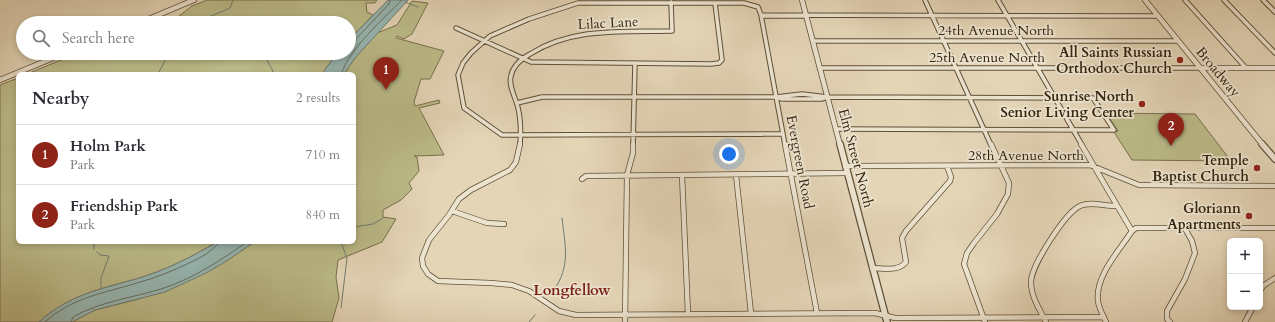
<!DOCTYPE html>
<html lang="en">
<head>
<meta charset="utf-8">
<style>
  body { margin:0; font-family:Cardo,serif; background:#f7f7f7; color:#2b2b33 }
  .controls { position:absolute; right:12px; bottom:12px; display:grid; overflow:hidden; border-radius:6px; box-shadow:0 2px 6px #0003 }
  .controls button { width:36px; height:36px; display:grid; place-items:center; padding:0; border:0; border-bottom:1px solid #e1e1e2; background:#fff; color:#2b2b33; font:20px sans-serif }
  .you { position:absolute; left:729px; top:154px; width:14px; height:14px; margin:-10px; border:3px solid #fff; border-radius:50%; background:#1a73e8; box-shadow:0 0 0 6px #1a73e833 }
  .badge { display:grid; place-items:center; width:26px; height:26px; border-radius:50%; background:#8f2418; color:#fff; font-size:13px; font-weight:700 }
  .pin { position:absolute; translate:-50% -33px; filter:drop-shadow(0 1px 2px #0008) }
  .pin::after { content:''; position:absolute; top:21px; width:14px; height:12px; background:inherit; clip-path:polygon(0 0,100% 0,50% 100%) }
  .list { margin:0; padding:0; list-style:none }
  h2 { display:flex; justify-content:space-between; align-items:center; height:52px; margin:0; padding:0 16px; font-size:17px }
  h2 small { font-size:13px; font-weight:400; color:#7c7c81 }
  .list li { display:grid; grid-template-columns:26px 1fr auto; gap:12px; align-items:center; box-sizing:border-box; height:60px; padding:0 16px; border-top:1px solid #e1e1e2 }
  .list b { display:block; font-size:15px; white-space:nowrap }
  .list p { margin:0; font-size:13px; white-space:nowrap; color:#7c7c81 }
  .list em { font-size:13px; font-style:normal; color:#7c7c81 }
  .icon { flex:none; width:22px; height:22px; fill:none; stroke:currentColor; stroke-width:2; stroke-linecap:round; stroke-linejoin:round }
  .map { position:relative; flex:none; width:1275px; height:322px; overflow:hidden }
  .search { position:absolute; background:#fff; box-shadow:0 2px 6px #0003; left:16px; top:16px; width:340px; height:44px; display:flex; align-items:center; gap:10px; box-sizing:border-box; padding:0 14px; border-radius:22px; color:#7c7c81; font-size:15px }
  .panel { position:absolute; background:#fff; box-shadow:0 2px 6px #0003; left:16px; top:72px; width:340px; height:172px; border-radius:6px }
  .map>svg:first-child { display:block }
  .green { fill:#bcbb89; stroke:#78704c }
  .water { fill:#97b8b5; stroke:#6f7d72 }
  .lines { fill:none; stroke-linecap:round; stroke-linejoin:round }
  .shore { stroke:#656e62; stroke-width:1 }
  .stream { stroke:#6f7d72; stroke-width:1 }
  .minor-far1-casing { stroke:#5f5038; stroke-width:5.5 }
  .minor-casing { stroke:#5f5038; stroke-width:6 }
  .tertiary-far1-casing { stroke:#5f5038; stroke-width:6 }
  .tertiary-casing { stroke:#5f5038; stroke-width:8 }
  .minor-far1 { stroke:#ede4d0; stroke-width:3.5 }
  .minor { stroke:#ede4d0; stroke-width:4.5 }
  .tertiary-far1 { stroke:#ede4d0; stroke-width:4.5 }
  .tertiary { stroke:#ede4d0; stroke-width:5.5 }
  .poi-dot { fill:#8f2418; stroke:#ede4d0; stroke-width:1.5 }
  .labels { text-anchor:middle; dominant-baseline:central; stroke-width:3.5; stroke-linejoin:round; paint-order:stroke }
  .street-label { font-size:14px; fill:#33240e; stroke:#ede4d0 }
  .poi-label { font-size:14px; font-weight:bold; fill:#33240e; stroke:#ede4d0; text-anchor:end }
  .neighbourhood-label { font-size:15px; font-weight:bold; fill:#7a1f14; stroke:#ede4d0 }
</style>
</head>
<body>
<div class="map">
<svg width="1275" height="322" viewBox="0 0 1275 322">
  <rect width="100%" height="100%" fill="#e4d5b7"/>
  <filter id="stains"><feTurbulence type="fractalNoise" baseFrequency=".005" numOctaves="4"/><feColorMatrix values="0 0 0 0 .2 0 0 0 0 .09 0 0 0 0 .02 0 0 0 .5 -.17"/></filter>
  <radialGradient id="worn" r=".72"><stop offset=".6" stop-color="#630" stop-opacity="0"/><stop offset="1" stop-color="#630" stop-opacity=".3"/></radialGradient>
  <path class="green" d="M207 0H377L375 3H366L367 12 373 15 349 40V23H170L192 6Z
    M412 1 428 3 412 34 404 39 397 36 396 38 444 51 430 79H421L414 102 415 106 439 100 440 103 419 108 444 155 414 156 417 157 419 171 409 183 412 189 401 200 383 210V217L396 219 382 242 338 260 336 277 339 298 332 322H72L95 310 142 298 228 260 254 242H354V74H344L355 58 377 33 397 25Z
    M78 53H337L322 74H27Z
    M18 78V242H217C192 257 164 271 136 279 100 289 67 296 39 322H0V85Z
    M1106 113 1195 114 1231 161 1132 160 1114 132 1118 131Z"/>
  <path class="water" d="M388 0H408L355 58 344 74H322L337 53H349V40Z
    M217 242H254L228 260 208 272 165 292 95 310 72 322H39C67 296 100 289 136 279 164 271 192 257 217 242Z"/>
  <g class="lines">
    <path class="shore" d="M349 42H353L389 4 390 0
      M341 74C351 47 382 20 402 0
      M45 322C71 298 104 293 137 283 155 278 173 271 189 263 200 258 212 252 219 242
      M71 322 73 317C101 301 133 298 164 288 194 278 221 260 247 242"/>
    <path class="stream" d="M405 2 418 7
      M211 23 209 17 230 8 233 0
      M263 53 273 71 272 74
      M158 74 169 53
      M354 227 373 224 383 218
      M85 242 94 244V249
      M341 242 347 258 341 308
      M97 252 100 255 109 256 101 278V288
      M554 290C571 265 565 246 562 218
      M529 322 535 315"/>
    <g class="minor-far1-casing">
      <path id="minor-far1" d="M925 0 991 145
        M998 0 1082 145
        M1185 0 1246 68
        M1224 0 1275 53
        M1263 0 1275 12
        M761 15 1157 16
        M762 16H804
        M456 28 531 62 711 64 719 63 722 60 715 3
        M813 41H1178
        M820 68H1201
        M776 97 802 94 827 97 1093 98 1114 130
        M517 103 542 97H776L782 99H822L827 97
        M836 129 1114 130
        M783 134 502 135 464 108 458 75 463 63 471 53 490 36 529 19 578 3H744L758 7 761 15 785 145
        M520 145C521 132 521 120 518 108 516 98 508 86 511 76 513 65 521 59 530 54 573 27 623 32 672 31L671 2
        M633 145 635 63"/>
    </g>
    <g class="minor-casing">
      <path id="minor" d="M520 144 516 162 510 170 471 190 459 199 449 215 429 240 422 258 423 266 428 274 438 281 491 283 512 285 529 291 559 311 576 315 875 313 895 318 1104 317
        M785 144 817 313
        M1081 144 1132 231C1119 251 1095 276 1098 301 1099 309 1103 315 1106 322
        M845 166 1090 165 1139 185 1275 186
        M682 175 688 314
        M736 175 751 313
        M582 179 586 176 847 173
        M452 211 487 223 504 224
        M1132 231 1136 228H1275
        M872 268C884 268 898 272 906 262L902 238 906 231 950 181 951 177 947 166
        M1260 291 1263 286 1275 278
        M625 322 627 175 633 153V144
        M985 322 964 264 967 253 974 243 997 214 1008 194 1009 183 991 144
        M1046 322C1040 310 1031 297 1031 282 1031 266 1065 213 1080 206 1089 201 1105 206 1116 206
        M1170 322 1167 319V311L1185 279 1195 253 1192 241 1184 227
        M1245 322 1253 307"/>
    </g>
    <g class="tertiary-far1-casing">
      <path id="tertiary-far1" d="M802 0 840 145
        M1145 0 1263 145
        M139 23 194 0
        M1201 68H1275
        M0 80 65 53"/>
    </g>
    <g class="tertiary-casing">
      <path id="tertiary" d="M840 144 887 322
        M1262 144 1275 159"/>
    </g>
    <use href="#minor-far1" class="minor-far1"/>
    <use href="#minor" class="minor"/>
    <use href="#tertiary-far1" class="tertiary-far1"/>
    <use href="#tertiary" class="tertiary"/>
  </g>
  <g class="poi-dot">
    <circle cx="1180" cy="60" r="4"/>
    <circle cx="1142" cy="104" r="4"/>
    <circle cx="1257" cy="168" r="4"/>
    <circle cx="1249" cy="216" r="4"/>
  </g>
  <g class="labels">
    <g class="street-label">
      <text transform="translate(608 23) rotate(-3)">Lilac Lane</text>
      <text x="996" y="30">24th Avenue North</text>
      <text x="987" y="57">25th Avenue North</text>
      <text transform="translate(1218 72) rotate(50)">Broadway</text>
      <text x="1026" y="155">28th Avenue North</text>
      <text transform="translate(856 158) rotate(75)">Elm Street North</text>
      <text transform="translate(800 162) rotate(79)">Evergreen Road</text>
    </g>
    <g class="poi-label">
      <text x="1172" y="52">All Saints Russian<tspan x="1172" dy="16">Orthodox Church</tspan></text>
      <text x="1134" y="96">Sunrise North<tspan x="1134" dy="16">Senior Living Center</tspan></text>
      <text x="1249" y="160">Temple<tspan x="1249" dy="16">Baptist Church</tspan></text>
      <text x="1241" y="208">Gloriann<tspan x="1241" dy="16">Apartments</tspan></text>
    </g>
    <g class="neighbourhood-label">
      <text x="572" y="290">Longfellow</text>
    </g>
  </g>
  <rect width="100%" height="100%" filter="url(#stains)"/>
  <rect width="100%" height="100%" fill="url(#worn)"/>
</svg>
<div class="controls">
<button>+</button>
<button>−</button>
</div>
<div class="you"></div>
<div class="pin badge" style="left:386px;top:90px">1</div>
<div class="pin badge" style="left:1171px;top:146px">2</div>
<div class="search"><svg class="icon" aria-label="search" viewBox="0 0 24 24"><circle cx="10" cy="10" r="6"/><path d="M15 15l6 6"/></svg>Search here</div>
<section class="panel">
<h2>Nearby<small>2 results</small></h2>
<ul class="list">
<li><span class="badge">1</span><div><b>Holm Park</b><p>Park</p></div><em>710 m</em></li>
<li><span class="badge">2</span><div><b>Friendship Park</b><p>Park</p></div><em>840 m</em></li>
</ul>
</section>
</div>
</body>
</html>
